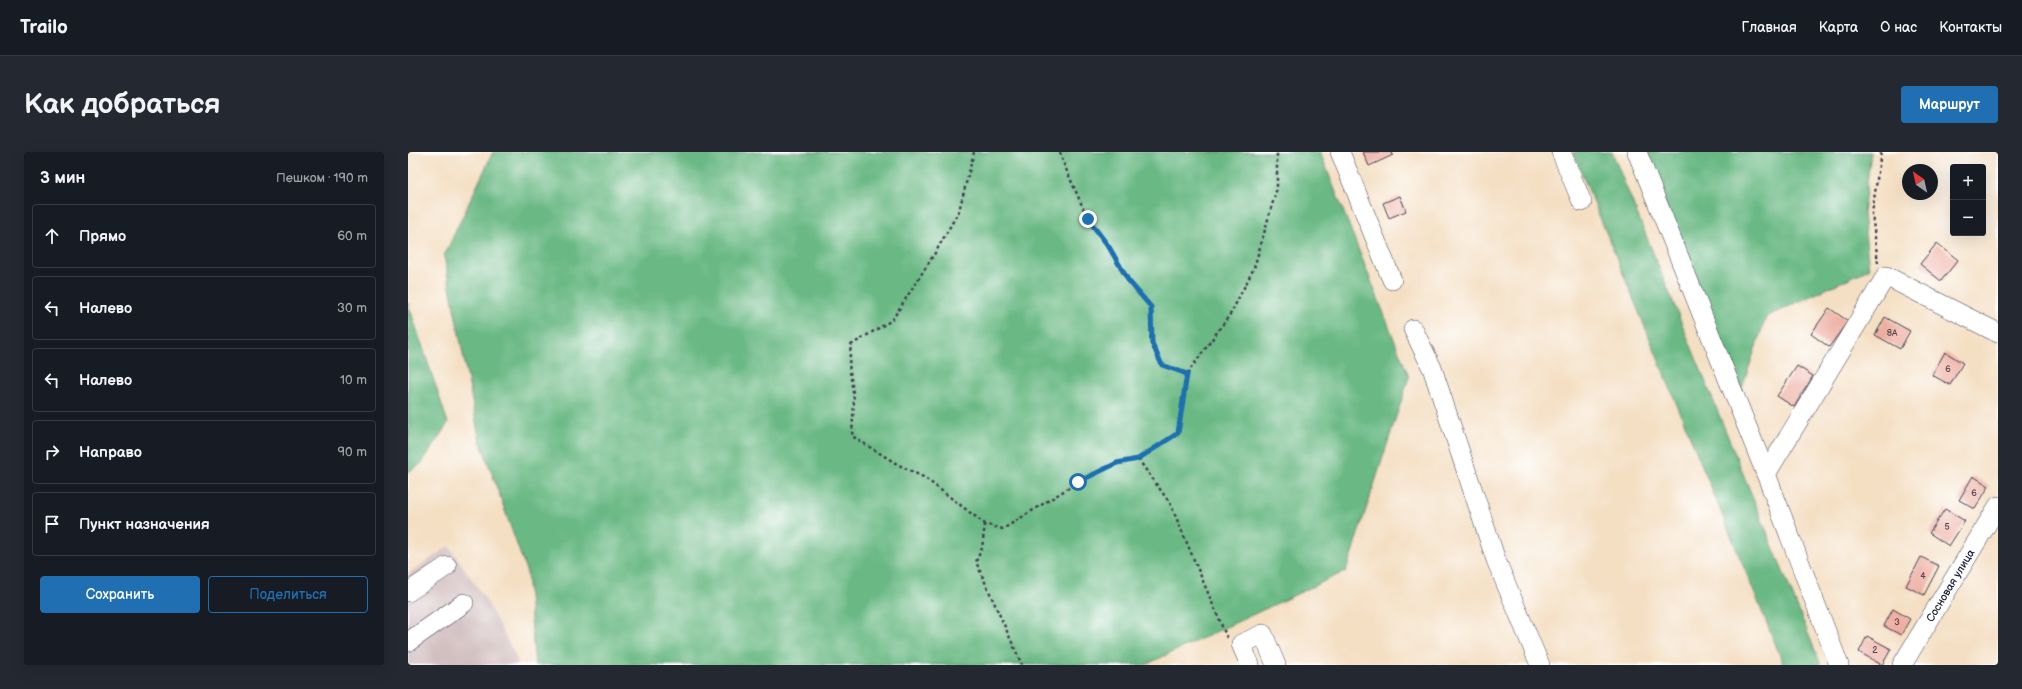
<!DOCTYPE html>
<html lang="ru">
<head>
<meta charset="utf-8">
<style>
  body { margin:0; font-family:"Balsamiq Sans",sans-serif; background:#242831; color:#f1f3f6 }
  .controls { position:absolute; right:12px; top:12px; display:grid; overflow:hidden; border-radius:4px; box-shadow:0 4px 16px #0002 }
  .controls button { width:36px; height:36px; display:grid; place-items:center; padding:0; border:0; border-bottom:1px solid #363941; background:#171b24; color:#f1f3f6; font:20px sans-serif }
  .compass { position:absolute; left:1494px; top:12px; width:36px; height:36px; border-radius:50%; background:#171b24; box-shadow:0 4px 16px #0002; rotate:326deg }
  .stop { position:absolute; width:12px; height:12px; margin:-9px; border:3px solid #1f6fb2; border-radius:50%; background:#fff }
  .stop.end { background:#1f6fb2; border-color:#fff; box-shadow:0 1px 4px #0008 }
  .list { margin:0; padding:0; list-style:none }
  h2 { display:flex; justify-content:space-between; align-items:center; height:52px; margin:0; padding:0 16px; font-size:17px }
  h2 small { font-size:13px; font-weight:400; color:#9ea1a6 }
  .list li { display:grid; grid-template-columns:26px 1fr auto; gap:12px; align-items:center; box-sizing:border-box; height:64px; margin:0 8px 8px; padding:0 8px; border:1px solid #363941; border-radius:4px }
  .list b { display:block; font-size:15px; white-space:nowrap }
  .list em { font-size:13px; font-style:normal; color:#9ea1a6 }
  .actions { display:flex; gap:8px; padding:12px 16px }
  .actions a { flex:1; padding:9px 0; border:1px solid #1f6fb2; border-radius:4px; text-align:center; font-size:14px; color:#1f6fb2 }
  .actions .main { background:#1f6fb2; color:#fff }
  .icon { flex:none; width:22px; height:22px; fill:none; stroke:currentColor; stroke-width:2; stroke-linecap:round; stroke-linejoin:round }
  .map { position:relative; flex:none; width:1590px; height:513px; overflow:hidden; border-radius:4px }
  header { display:flex; align-items:center; gap:24px; box-sizing:border-box; height:56px; padding:0 20px; background:#171b24; border-bottom:1px solid #363941 }
  header strong { font-size:19px }
  nav { display:flex; gap:22px; margin-inline-start:auto; font-size:14px }
  .intro { display:flex; align-items:center; justify-content:space-between; box-sizing:border-box; height:96px; padding:0 24px }
  h1 { margin:0; font-size:28px }
  .button { padding:10px 18px; border-radius:4px; background:#1f6fb2; color:#fff; font-size:14px; font-weight:700 }
  main { display:flex; gap:24px; padding:0 24px }
  aside { flex:1; background:#171b24; border-radius:4px; box-shadow:0 4px 16px #0002 }
  .map>svg:first-child { display:block }
  .industrial { fill:#d2bfc0 }
  .forest { fill:#6bb984; stroke:#466e60 }
  .building { fill:#edada1 }
  .lines { fill:none; stroke-linecap:round; stroke-linejoin:round }
  .minor-casing { stroke:#423e4f; stroke-width:20 }
  .path { stroke:#423e4f; stroke-width:2.5; stroke-dasharray:3 3; stroke-linecap:butt }
  .minor { stroke:#fff; stroke-width:19 }
  .route { stroke:#1f6fb2; stroke-width:5 }
  .labels { text-anchor:middle; dominant-baseline:central; stroke-width:4; stroke-linejoin:round; paint-order:stroke }
  .number-label { font-size:9px; fill:#554554 }
  .street-label { font-size:11px; fill:#22223b; stroke:#fff }
</style>
</head>
<body>
<header>
<strong>Trailo</strong>
<nav><a>Главная</a><a>Карта</a><a>О нас</a><a>Контакты</a></nav>
</header>
<div class="intro"><h1>Как добраться</h1><a class="button">Маршрут</a></div>
<main>
<aside>
<h2>3 мин<small>Пешком · 190 m</small></h2>
<ul class="list">
<li><svg class="icon" aria-label="ahead" viewBox="0 0 24 24"><path d="M12 20V5M6 11l6-6 6 6"/></svg><div><b>Прямо</b></div><em>60 m</em></li>
<li><svg class="icon" aria-label="left" viewBox="0 0 24 24"><path d="M17 20v-9H6M10 6l-5 5 5 5"/></svg><div><b>Налево</b></div><em>30 m</em></li>
<li><svg class="icon" aria-label="left" viewBox="0 0 24 24"><path d="M17 20v-9H6M10 6l-5 5 5 5"/></svg><div><b>Налево</b></div><em>10 m</em></li>
<li><svg class="icon" aria-label="right" viewBox="0 0 24 24"><path d="M7 20v-9h11M14 6l5 5-5 5"/></svg><div><b>Направо</b></div><em>90 m</em></li>
<li><svg class="icon" aria-label="arrive" viewBox="0 0 24 24"><path d="M6 21V4h12l-3 4 3 4H6"/></svg><div><b>Пункт назначения</b></div></li>
</ul>
<div class="actions"><a class="main">Сохранить</a><a>Поделиться</a></div>
</aside>
<div class="map">
<svg width="1590" height="513" viewBox="0 0 1590 513">
  <rect width="100%" height="100%" fill="#fff"/>
  <filter id="ink" filterUnits="userSpaceOnUse"><feTurbulence type="fractalNoise" baseFrequency=".025" numOctaves="2"/><feDisplacementMap in="SourceGraphic" scale="8" xChannelSelector="R" yChannelSelector="G"/><feConvolveMatrix kernelMatrix="1 2 1 2 8 2 1 2 1" color-interpolation-filters="sRGB"/></filter>
  <filter id="wash" filterUnits="userSpaceOnUse"><feTurbulence type="fractalNoise" baseFrequency=".012" numOctaves="4" result="noise"/><feDisplacementMap in="SourceGraphic" scale="16" xChannelSelector="R" yChannelSelector="G"/><feGaussianBlur stdDeviation="0.9" result="paint"/><feColorMatrix in="noise" values="0 0 0 0 0 0 0 0 0 0 0 0 0 0 0 0 0 1.4 0 .05"/><feComposite in="paint" operator="in"/></filter>
  <g filter="url(#wash)">
    <rect width="100%" height="100%" fill="#f4dfc3"/>
    <path class="industrial" d="M41 394 78 448 109 507 110 513H0V422Z"/>
    <path class="forest" d="M85 0H912L1001 225 938 419 737 513H127L119 421 71 285 36 104Z
      M1165 0H1204L1413 513H1376Z
      M1237 0H1463L1455 62 1461 117 1358 165 1332 242Z
      M0 151 40 271 14 311 0 320Z"/>
    <g id="blocks">
      <path class="building" d="M955 0H984L985 3 961 14Z
        M992 44 998 59 981 66 975 51Z
        M1529 91 1550 108 1533 129 1512 112Z
        M1421 156 1440 169 1421 195 1403 182Z
        M1477 165 1502 179 1492 197 1467 183Z
        M1537 200 1555 211 1542 233 1524 223Z
        M1389 214 1405 224 1386 255 1369 244Z
        M1565 324 1581 334 1567 357 1551 348Z
        M1537 357 1557 369 1541 394 1521 381Z
        M1513 405 1531 414 1516 443 1498 434Z
        M1485 457 1502 467 1493 483 1476 474Z
        M1459 484 1483 497 1474 513 1451 500Z"/>
    </g>
  </g>
  <g filter="url(#ink)">
    <use href="#blocks" fill-opacity="0" stroke="#423e4f" stroke-width="1"/>
    <g class="lines">
      <g class="minor-casing">
        <g id="minor">
          <path d="M932 0 984 128"/>
          <path d="M1153 0 1174 50"/>
          <path d="M1229 0 1358 322 1431 513"/>
          <path d="M1005 177 1024 216 1088 408 1132 513"/>
          <path d="M1358 322 1478 124 1590 181"/>
          <path d="M0 440 39 414"/>
          <path d="M0 490 56 451"/>
          <path d="M842 513 833 492 855 482 868 513"/>
          <path id="s1" d="M1494 513 1590 354"/>
        </g>
      </g>
      <path class="path" d="M566 0 551 59 527 101 484 168 443 193 441 212 446 248 444 284 489 312 517 326 577 372 595 377 670 330 709 311 730 307 770 281 779 222 823 161 846 116 869 36V0
        M652 0 655 10 680 67 701 95 720 128 743 155V191L754 213 779 222
        M1470 111 1464 61 1473 0
        M730 307 762 351 819 486
        M577 372 574 396 568 410 614 513"/>
      <use href="#minor" class="minor"/>
    </g>
  </g>
  <g class="lines" filter="url(#ink)">
    <path class="route" d="M670 330 709 311 730 307 770 281 779 222 754 213 744 191 743 155 720 128 701 95 680 67"/>
  </g>
  <g class="labels">
    <g class="number-label">
      <text x="1484" y="181">8А</text>
      <text x="1540" y="217">6</text>
      <text x="1566" y="341">6</text>
      <text x="1539" y="375">5</text>
      <text x="1515" y="424">4</text>
      <text x="1489" y="470">3</text>
      <text x="1467" y="498">2</text>
    </g>
    <g class="street-label">
      <text stroke="none"><textPath href="#s1" startOffset="93">Сосновая улица</textPath></text>
    </g>
  </g>
</svg>
<div class="controls">
<button>+</button>
<button>−</button>
</div>
<svg class="compass" viewBox="-18 -18 36 36"><path d="M0-13l5 13h-10z" fill="#e53935"/><path d="M0 13l5-13h-10z" fill="#9ea1a6"/></svg>
<div class="stop" style="left:670px;top:330px"></div>
<div class="stop end" style="left:680px;top:67px"></div>
</div>
</main>
</body>
</html>
